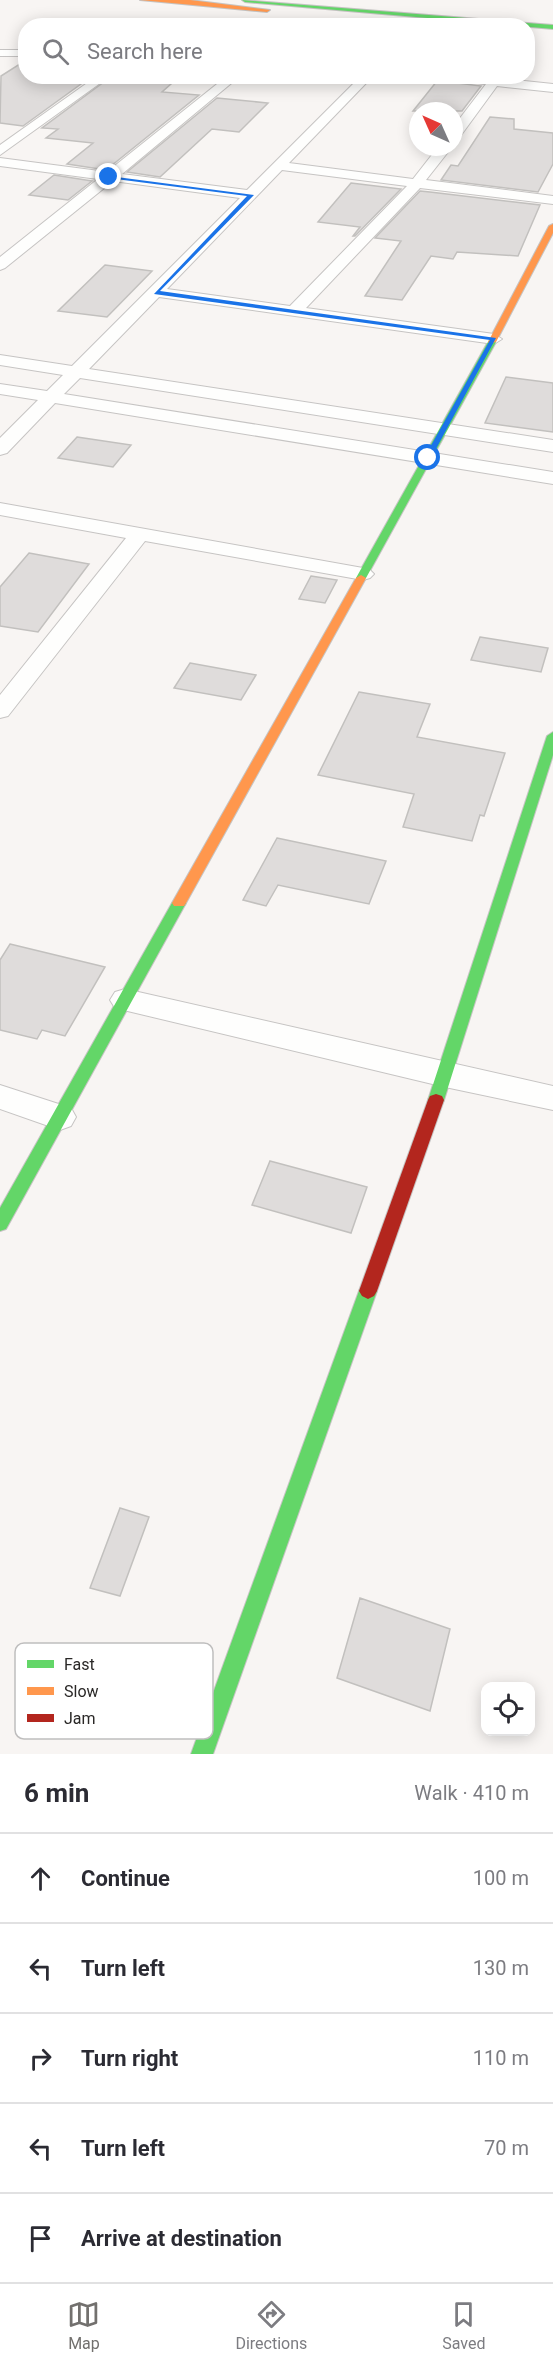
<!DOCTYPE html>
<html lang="en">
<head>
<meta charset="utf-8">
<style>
  body { margin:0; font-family:Roboto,sans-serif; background:#f2f2f3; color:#2b2b33 }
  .controls { position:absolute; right:18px; bottom:18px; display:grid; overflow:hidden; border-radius:12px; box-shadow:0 3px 15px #0003 }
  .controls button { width:54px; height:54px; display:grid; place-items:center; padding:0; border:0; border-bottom:2px solid #e1e1e2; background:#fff; color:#2b2b33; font:30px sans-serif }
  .compass { position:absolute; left:409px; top:102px; width:54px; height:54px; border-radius:50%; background:#fff; box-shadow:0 3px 15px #0003; rotate:315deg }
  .stop { position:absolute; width:18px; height:18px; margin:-14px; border:4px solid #1a73e8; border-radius:50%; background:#fff }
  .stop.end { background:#1a73e8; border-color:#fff; box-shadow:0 2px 6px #0008 }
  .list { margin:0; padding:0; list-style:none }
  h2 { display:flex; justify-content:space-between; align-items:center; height:78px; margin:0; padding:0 24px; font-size:26px }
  h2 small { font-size:20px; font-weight:400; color:#7c7c81 }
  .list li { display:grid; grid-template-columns:39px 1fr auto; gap:18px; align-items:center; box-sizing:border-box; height:90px; padding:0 24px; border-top:2px solid #e1e1e2 }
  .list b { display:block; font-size:22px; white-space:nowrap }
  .list em { font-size:20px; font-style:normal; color:#7c7c81 }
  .icon { flex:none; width:33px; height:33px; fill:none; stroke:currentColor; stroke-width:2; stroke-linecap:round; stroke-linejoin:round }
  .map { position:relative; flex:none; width:553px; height:1754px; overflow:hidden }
  .search { position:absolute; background:#fff; box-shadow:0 3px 15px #0003; left:18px; right:18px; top:18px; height:66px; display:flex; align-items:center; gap:15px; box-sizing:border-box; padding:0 21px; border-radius:24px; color:#7c7c81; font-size:22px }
  .sheet { height:528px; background:#fff }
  nav { display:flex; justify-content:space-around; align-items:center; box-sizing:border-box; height:84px; border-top:2px solid #e1e1e2; background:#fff; font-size:16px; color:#7c7c81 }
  nav a { display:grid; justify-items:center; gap:3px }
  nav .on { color:#72706e }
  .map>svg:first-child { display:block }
  .building { fill:#dfdcdb; stroke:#c2c0be; stroke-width:1.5 }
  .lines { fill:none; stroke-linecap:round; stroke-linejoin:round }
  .street-casing { stroke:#c6c4c3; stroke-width:2 }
  .fast-casing { stroke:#c6c4c3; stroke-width:2 }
  .slow-casing { stroke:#c6c4c3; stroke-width:2 }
  .jam-casing { stroke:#c6c4c3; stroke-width:2 }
  .street { fill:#fefefd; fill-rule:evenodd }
  .fast { fill:#63d668; fill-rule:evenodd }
  .slow { fill:#ff974d; fill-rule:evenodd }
  .jam { fill:#b3261e; fill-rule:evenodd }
  .route { fill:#1a73e8 }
  .key { fill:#fff; stroke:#bfbebe; stroke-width:1.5 }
  .key-label { font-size:16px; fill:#2a2827 }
</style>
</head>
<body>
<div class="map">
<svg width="553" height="1754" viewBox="0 0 553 1754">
  <rect width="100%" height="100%" fill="#f8f5f3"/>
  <path class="building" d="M26 60V76H92L23 126 0 123 1 76Z
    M112 76H180L162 92 199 95 106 170 67 164 93 143 46 138 58 129 42 128Z
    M437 81H442L481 86 462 111H413Z
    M217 98 268 103 239 132 212 129 160 177 127 172Z
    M490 117 514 119V129L553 133V164L538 192 441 180 451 165 458 166Z
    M54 175 92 181 68 200 29 195Z
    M351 183 401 189 355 236H353L360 227 318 222Z
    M420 191 430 192 540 205 518 256 457 252 453 259 431 256 402 300 365 296 401 241 375 238Z
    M105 265 152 271 107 317 58 311Z
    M506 377 553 383V432L485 423Z
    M77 437 131 445 113 467 58 458Z
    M29 553 89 564 38 632 0 626V587Z
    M311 576 337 580 325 603 299 599Z
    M480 637 548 648 541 672 471 660Z
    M190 663 256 675 241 700 174 688Z
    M359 692 430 704 417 737 505 753 484 816 480 815 472 841 403 827 414 794 318 775Z
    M277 838 386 861 369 904 278 885 266 906 243 900Z
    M10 944 105 967 65 1036 42 1030 37 1039 0 1030V960Z
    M270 1161 367 1187 351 1233 252 1205Z
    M120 1508 149 1517 120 1596 90 1588Z
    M360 1598 450 1629 430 1711 337 1678Z"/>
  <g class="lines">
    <g class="street-casing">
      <path id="street" d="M0 50H26V56H0Z
        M97 76H110L0 155V145Z
        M227 76H240L122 174 247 190 361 76H373L289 163 413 179 438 147H452L426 180 553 196V204L420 188 306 308 494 334 502 339 494 344 159 297 89 369 553 440V452L80 378 64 394 553 472V484L55 403 7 453 0 455V438L38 400 0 394V384L47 391 63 375 0 365V355L72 366 240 198 113 181 5 268 0 270V257L98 179 0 166V158L107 172ZM282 170 407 186 290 306 167 289Z
        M437 76H479L553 84V92L497 86 459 138 454 139V126L486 84 442 79Z
        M0 503 363 568 370 570 374 574 370 578 363 580 145 541 8 716 0 718V695L126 538 0 515Z
        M125 989 553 1086V1110L445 1087 115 1008 110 1000 115 992Z
        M0 1085 71 1108 76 1117 71 1126 60 1130 0 1109Z"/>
    </g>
    <g class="fast-casing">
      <path id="fast" d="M242 0 553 25V29L245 2Z
        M489 340 496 342 366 578 361 581 357 580 356 578Z
        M553 732V755L444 1100 442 1104 436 1106 430 1104 428 1100 547 736Z
        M179 898 186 903 6 1229 0 1231V1208L172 903Z
        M368 1283 374 1286 377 1291 213 1754H191L359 1291 362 1286Z"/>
    </g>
    <g class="slow-casing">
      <path id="slow" d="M140 0H190L270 10 267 12Z
        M553 224V233L496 342 489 344 488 342 549 226Z
        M361 575 366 578 186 903 184 906H174L172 903 356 578Z"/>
    </g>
    <g class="jam-casing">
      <path id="jam" d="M436 1094 442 1096 444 1100 377 1291 374 1296 368 1299 362 1296 359 1291 428 1100 430 1096Z"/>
    </g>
    <use href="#street" class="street"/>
    <use href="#fast" class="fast"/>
    <use href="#slow" class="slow"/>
    <use href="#jam" class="jam"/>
  </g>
  <path class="route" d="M109 176 254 195 160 291 496 338 430 460 424 458 490 340 154 294 247 196 108 178Z"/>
  <rect x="15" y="1643" width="198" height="96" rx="9" class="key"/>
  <rect x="27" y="1660" width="27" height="8" fill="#63d668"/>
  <rect x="27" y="1687" width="27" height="8" fill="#ff974d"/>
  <rect x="27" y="1714" width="27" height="8" fill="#b3261e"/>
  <g class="key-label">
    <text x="64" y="1670">Fast</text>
    <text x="64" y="1697">Slow</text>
    <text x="64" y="1724">Jam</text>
  </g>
</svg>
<div class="controls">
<button><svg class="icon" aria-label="locate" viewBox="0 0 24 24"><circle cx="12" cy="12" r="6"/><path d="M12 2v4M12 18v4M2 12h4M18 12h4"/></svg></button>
</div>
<svg class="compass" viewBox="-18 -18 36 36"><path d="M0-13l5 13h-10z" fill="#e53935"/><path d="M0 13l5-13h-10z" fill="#7c7c81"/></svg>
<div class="stop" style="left:428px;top:458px"></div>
<div class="stop end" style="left:109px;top:177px"></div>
<div class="search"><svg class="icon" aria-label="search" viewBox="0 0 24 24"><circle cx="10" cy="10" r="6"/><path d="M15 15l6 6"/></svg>Search here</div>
</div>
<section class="sheet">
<h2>6 min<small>Walk · 410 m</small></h2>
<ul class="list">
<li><svg class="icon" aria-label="ahead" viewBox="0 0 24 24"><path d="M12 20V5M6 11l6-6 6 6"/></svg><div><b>Continue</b></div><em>100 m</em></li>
<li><svg class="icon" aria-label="left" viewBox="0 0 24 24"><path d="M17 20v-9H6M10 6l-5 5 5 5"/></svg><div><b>Turn left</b></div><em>130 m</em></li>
<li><svg class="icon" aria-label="right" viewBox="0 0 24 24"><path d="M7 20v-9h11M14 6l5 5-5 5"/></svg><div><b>Turn right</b></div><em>110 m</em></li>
<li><svg class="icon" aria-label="left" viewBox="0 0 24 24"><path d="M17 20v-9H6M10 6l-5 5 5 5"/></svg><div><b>Turn left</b></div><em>70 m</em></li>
<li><svg class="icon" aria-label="arrive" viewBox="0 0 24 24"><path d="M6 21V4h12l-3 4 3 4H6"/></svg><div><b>Arrive at destination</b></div></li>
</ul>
</section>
<nav>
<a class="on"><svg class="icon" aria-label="map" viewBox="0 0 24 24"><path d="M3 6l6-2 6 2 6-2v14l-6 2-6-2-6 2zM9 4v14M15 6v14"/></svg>Map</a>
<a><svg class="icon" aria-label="directions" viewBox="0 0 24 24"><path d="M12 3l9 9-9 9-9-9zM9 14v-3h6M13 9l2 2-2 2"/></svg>Directions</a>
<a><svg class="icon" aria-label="saved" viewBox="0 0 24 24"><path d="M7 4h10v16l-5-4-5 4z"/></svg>Saved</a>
</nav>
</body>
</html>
